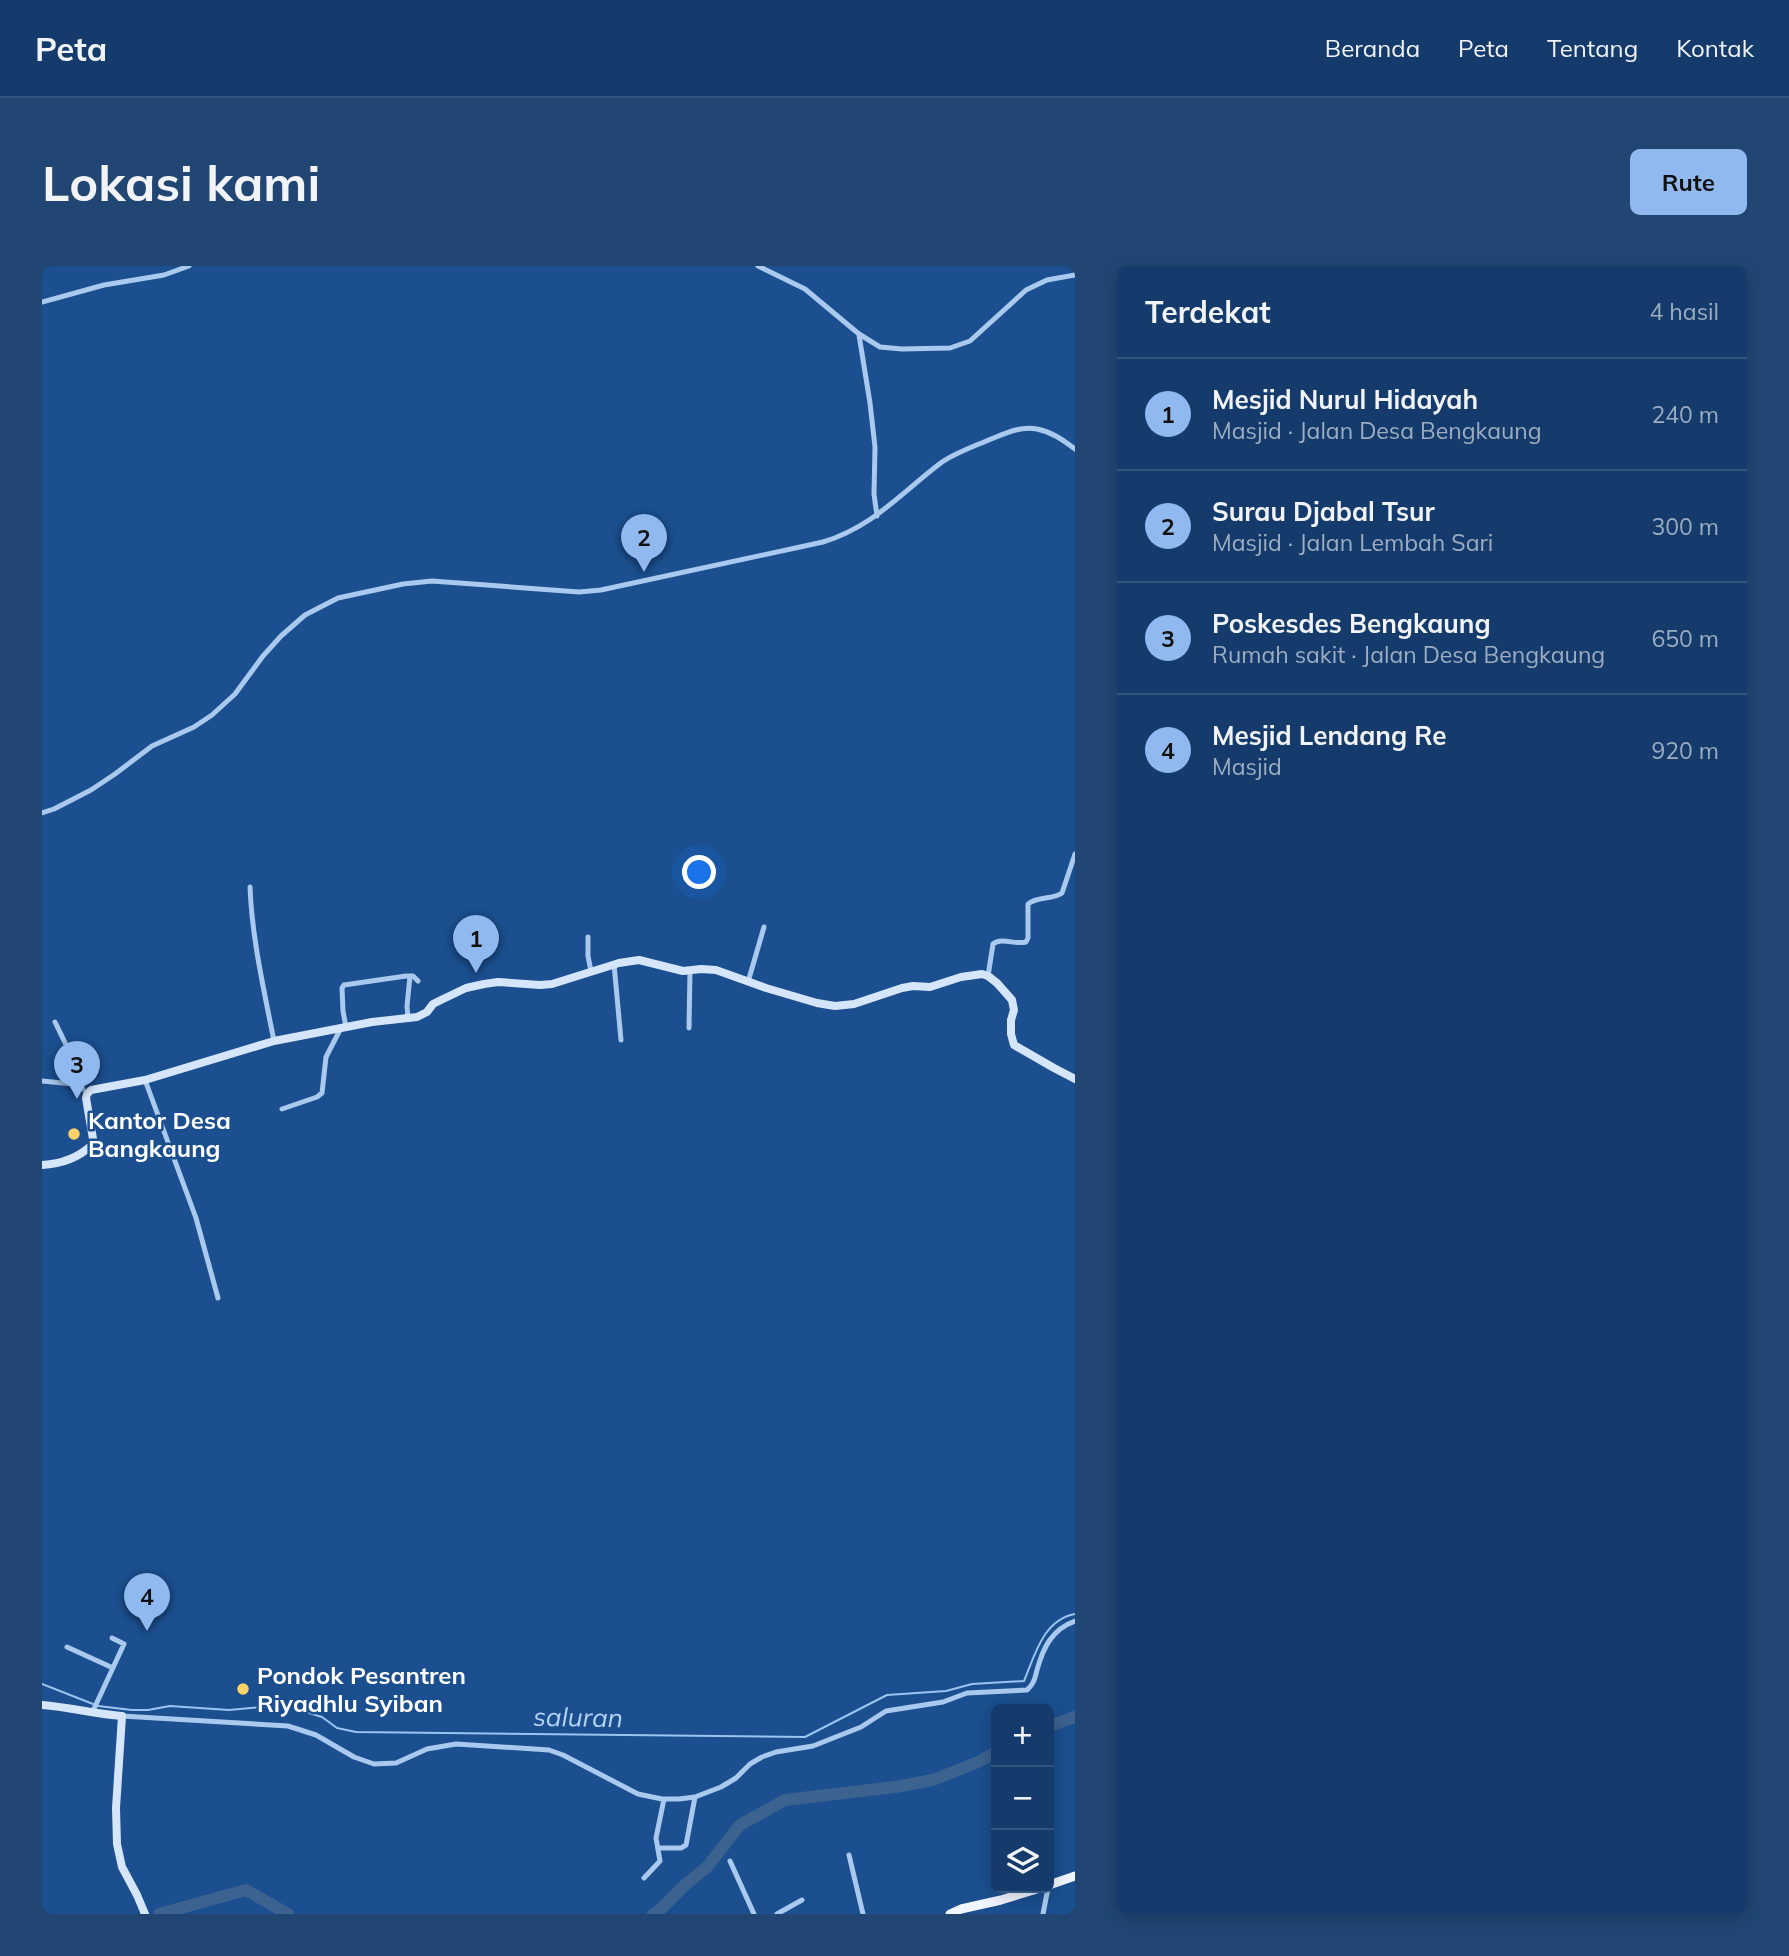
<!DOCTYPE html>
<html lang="id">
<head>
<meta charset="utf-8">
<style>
  body { margin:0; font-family:Mulish,sans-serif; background:#214673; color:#f1f3f6 }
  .controls { position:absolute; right:21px; bottom:21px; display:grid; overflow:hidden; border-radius:10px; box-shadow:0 4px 18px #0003 }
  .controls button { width:63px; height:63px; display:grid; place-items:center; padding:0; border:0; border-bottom:2px solid #33557e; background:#143b6b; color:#f1f3f6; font:35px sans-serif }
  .you { position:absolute; left:658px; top:607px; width:24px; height:24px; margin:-18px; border:5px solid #fff; border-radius:50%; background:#1a73e8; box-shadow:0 0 0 10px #1a73e833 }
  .badge { display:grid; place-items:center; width:46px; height:46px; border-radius:50%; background:#90b9f0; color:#111; font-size:23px; font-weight:700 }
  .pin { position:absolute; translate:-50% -58px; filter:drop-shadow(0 2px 4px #0008) }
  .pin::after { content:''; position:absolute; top:37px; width:24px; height:21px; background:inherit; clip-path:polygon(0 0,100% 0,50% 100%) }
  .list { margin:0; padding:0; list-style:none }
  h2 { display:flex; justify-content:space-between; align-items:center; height:91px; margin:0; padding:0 28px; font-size:30px }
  h2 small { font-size:23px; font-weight:400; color:#9dadc1 }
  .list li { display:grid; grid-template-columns:46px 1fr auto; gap:21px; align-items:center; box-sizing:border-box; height:112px; padding:0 28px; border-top:2px solid #33557e }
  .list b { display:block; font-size:26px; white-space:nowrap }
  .list p { margin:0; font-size:23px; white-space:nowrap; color:#9dadc1 }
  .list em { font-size:23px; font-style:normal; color:#9dadc1 }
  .icon { flex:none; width:38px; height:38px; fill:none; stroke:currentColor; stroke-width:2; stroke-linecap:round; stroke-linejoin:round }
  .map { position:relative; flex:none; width:1033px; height:1648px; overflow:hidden; border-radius:10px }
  header { display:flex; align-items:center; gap:42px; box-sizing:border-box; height:98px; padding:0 35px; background:#143b6b; border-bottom:2px solid #33557e }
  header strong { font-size:33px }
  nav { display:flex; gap:38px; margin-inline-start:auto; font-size:24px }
  .intro { display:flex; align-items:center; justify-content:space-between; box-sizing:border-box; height:168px; padding:0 42px }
  h1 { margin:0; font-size:49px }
  .button { padding:18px 32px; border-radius:10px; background:#90b9f0; color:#111; font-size:24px; font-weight:700 }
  main { display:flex; gap:42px; padding:0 42px }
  aside { flex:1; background:#143b6b; border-radius:10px; box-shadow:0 4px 18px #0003 }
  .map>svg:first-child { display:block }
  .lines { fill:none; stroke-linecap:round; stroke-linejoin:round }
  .stream { stroke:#9cc4f0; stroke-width:2 }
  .river { stroke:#3c6290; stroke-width:12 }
  .street { stroke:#a9c9ee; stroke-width:5 }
  .secondary { stroke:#d6e6fa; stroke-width:8 }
  .primary { stroke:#f0f6ff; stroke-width:9 }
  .poi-dot { fill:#ffd166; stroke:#1b4f8f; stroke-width:2.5 }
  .labels { text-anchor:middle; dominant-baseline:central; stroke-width:5; stroke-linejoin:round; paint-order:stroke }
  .poi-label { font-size:24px; font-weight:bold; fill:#fff; stroke:#1b4f8f; text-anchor:start }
  .water-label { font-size:26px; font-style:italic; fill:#b5d3f5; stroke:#1b4f8f }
</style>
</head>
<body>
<header>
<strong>Peta</strong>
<nav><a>Beranda</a><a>Peta</a><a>Tentang</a><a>Kontak</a></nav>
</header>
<div class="intro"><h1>Lokasi kami</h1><a class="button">Rute</a></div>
<main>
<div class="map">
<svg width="1033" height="1648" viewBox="0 0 1033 1648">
  <rect width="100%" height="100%" fill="#1b4f8f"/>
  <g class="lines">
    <path class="stream" d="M0 1418 51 1438
      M56 1440 90 1444H106L128 1440 187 1444 241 1439 280 1451 295 1462 314 1466 763 1471 845 1429 904 1425 930 1418 982 1415C993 1389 1001 1354 1033 1348"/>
    <path class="river" d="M1007 1460 1033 1451
      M117 1648 204 1624 246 1648
      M611 1648 617 1645 643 1619 665 1601 698 1559 743 1534 853 1521 891 1514 936 1496 954 1486"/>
    <path class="street" d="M716 0 763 23 817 68 838 81 860 83 908 82 928 75 984 24 1005 14 1033 9
      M0 36 62 19 122 9 147 0
      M817 69 828 137 833 181 832 228 835 250
      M0 547 12 543 49 524 73 508 110 480 152 461 170 449 193 428 221 390 239 370 263 349 296 332 361 318 390 315 537 326 559 324 781 276C831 261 860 226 900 196 915 186 933 180 949 173 964 167 978 160 995 163 1010 166 1021 174 1033 183
      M208 621C210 673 222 724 232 775
      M546 671V690L549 705
      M572 698 579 774
      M946 710 951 678C960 671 973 679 984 676L986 672V638C995 630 1010 634 1020 627L1033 588
      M706 716 722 661
      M366 752 365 740 368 710
      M13 756 29 789 39 821
      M304 761 301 745 300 722 302 719 364 710H371L376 715
      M647 762 648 705
      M103 814 154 952 176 1032
      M0 815 31 818 41 823
      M240 843 275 831 280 827 284 791 299 762
      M25 1381 71 1402
      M50 1447 82 1378 70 1372
      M80 1450 246 1460 274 1469 312 1491 332 1498 354 1497 385 1483 414 1478 507 1484 521 1489 596 1528 620 1533H637L653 1531 679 1521 694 1512 708 1498 720 1491 734 1486 771 1480 819 1461 844 1445 901 1436 925 1427 985 1424C992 1418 993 1412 995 1404 1001 1382 1010 1363 1033 1355
      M616 1582H639L644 1579 653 1531
      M807 1589 821 1648
      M688 1595 712 1648
      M602 1612 618 1595 614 1572 622 1533
      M735 1648 760 1634
      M1001 1648 1006 1622"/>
    <path class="secondary" d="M0 899C19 898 36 892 50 879L51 873 44 832 45 828 49 824 103 814 232 775 330 756 375 751 385 746 391 738 399 734 424 722 442 718 456 716 498 719 510 718 577 697 597 694 641 705 659 703 674 704 724 722 775 737 793 740 812 738 860 722 871 720 888 721 919 711 940 708 946 710 955 717 970 734 972 744 969 754V768L972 779 1012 802 1033 813
      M0 1439C27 1441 53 1448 80 1450L74 1542 75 1578 80 1601 95 1629 103 1648"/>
    <path class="primary" d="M1007 1619 1033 1610
      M908 1648 919 1643 959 1634 998 1622"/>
  </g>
  <g class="poi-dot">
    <circle cx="32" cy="868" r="7"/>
    <circle cx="201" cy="1423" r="7"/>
  </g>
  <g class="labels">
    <g class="poi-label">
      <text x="46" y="854">Kantor Desa<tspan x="46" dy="28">Bangkaung</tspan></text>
      <text x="215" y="1409">Pondok Pesantren<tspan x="215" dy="28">Riyadhlu Syiban</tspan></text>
    </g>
    <g class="water-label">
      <text transform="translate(536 1451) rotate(1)">saluran</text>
    </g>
  </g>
</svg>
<div class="controls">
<button>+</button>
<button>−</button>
<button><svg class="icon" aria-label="layers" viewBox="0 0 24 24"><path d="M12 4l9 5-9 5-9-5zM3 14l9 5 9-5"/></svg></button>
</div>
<div class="you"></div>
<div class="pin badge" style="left:434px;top:707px">1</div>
<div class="pin badge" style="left:602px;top:306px">2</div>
<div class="pin badge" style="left:35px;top:833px">3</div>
<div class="pin badge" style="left:105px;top:1365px">4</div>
</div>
<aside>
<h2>Terdekat<small>4 hasil</small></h2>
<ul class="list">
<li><span class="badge">1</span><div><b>Mesjid Nurul Hidayah</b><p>Masjid · Jalan Desa Bengkaung</p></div><em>240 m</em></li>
<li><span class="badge">2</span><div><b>Surau Djabal Tsur</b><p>Masjid · Jalan Lembah Sari</p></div><em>300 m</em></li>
<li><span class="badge">3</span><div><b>Poskesdes Bengkaung</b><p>Rumah sakit · Jalan Desa Bengkaung</p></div><em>650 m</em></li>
<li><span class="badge">4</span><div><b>Mesjid Lendang Re</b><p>Masjid</p></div><em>920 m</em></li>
</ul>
</aside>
</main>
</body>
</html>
